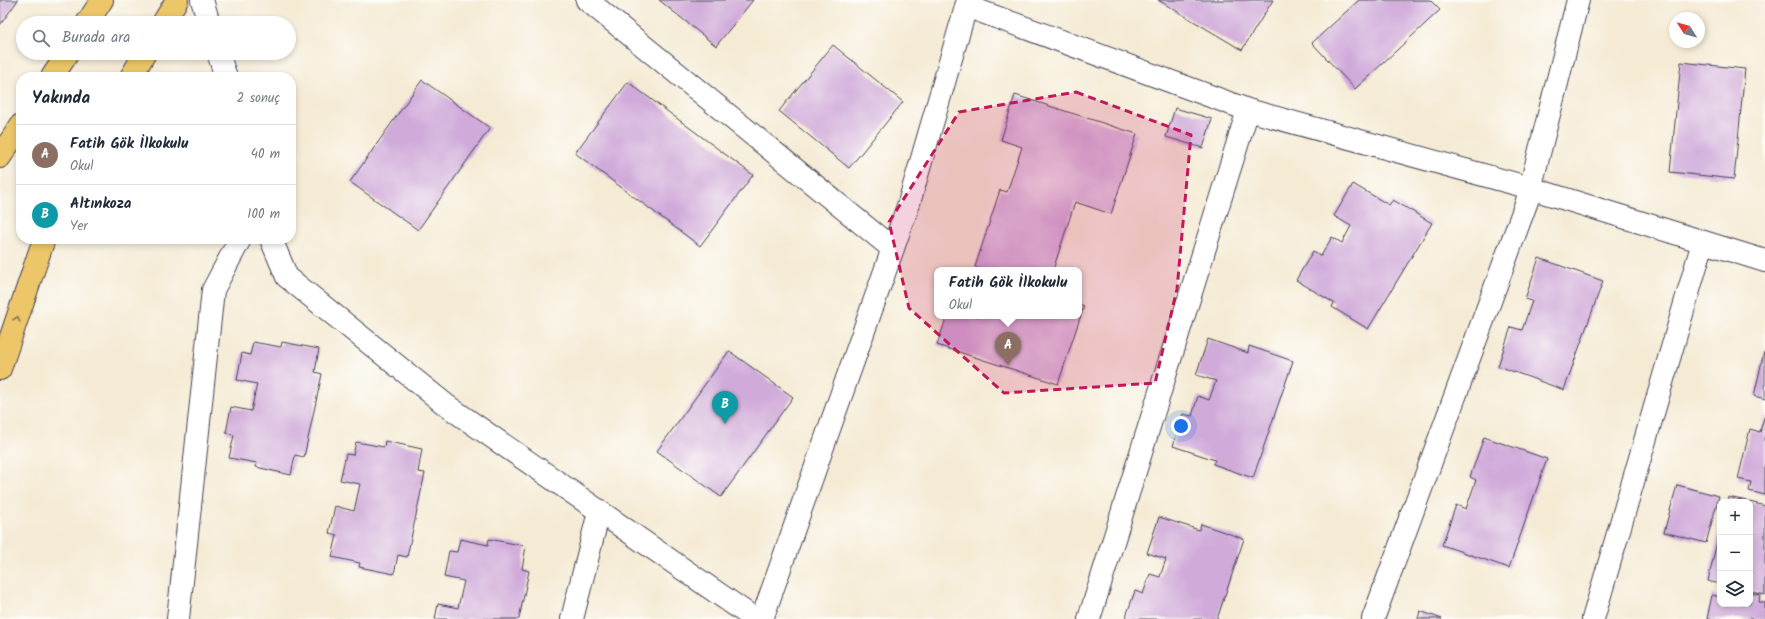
<!DOCTYPE html>
<html lang="tr">
<head>
<meta charset="utf-8">
<style>
  body { margin:0; font-family:Kalam,sans-serif; background:#f6f6f7; color:#1f2937 }
  .controls { position:absolute; right:12px; bottom:12px; display:grid; overflow:hidden; border-radius:8px; box-shadow:0 2px 6px #0003 }
  .controls button { width:36px; height:36px; display:grid; place-items:center; padding:0; border:0; border-bottom:1px solid #e0e1e3; background:#fff; color:#1f2937; font:20px sans-serif }
  .compass { position:absolute; left:1669px; top:12px; width:36px; height:36px; border-radius:50%; background:#fff; box-shadow:0 2px 6px #0003; rotate:307deg }
  .you { position:absolute; left:1181px; top:426px; width:14px; height:14px; margin:-10px; border:3px solid #fff; border-radius:50%; background:#1a73e8; box-shadow:0 0 0 6px #1a73e833 }
  .badge { display:grid; place-items:center; width:26px; height:26px; border-radius:50%; background:#db2777; color:#fff; font-size:13px; font-weight:700 }
  .pin { position:absolute; translate:-50% -33px; filter:drop-shadow(0 1px 2px #0008) }
  .pin::after { content:''; position:absolute; top:21px; width:14px; height:12px; background:inherit; clip-path:polygon(0 0,100% 0,50% 100%) }
  .popup { position:absolute; left:934px; top:267px; width:148px; height:52px; box-sizing:border-box; display:grid; place-content:center; border-radius:8px; background:#fff; filter:drop-shadow(0 1px 3px #0005); font-size:13px; white-space:nowrap; color:#747a83 }
  .popup b { font-size:15px; color:#1f2937 }
  .popup::after { content:''; position:absolute; left:50%; top:100%; margin-left:-8px; border:8px solid transparent; border-top-color:#fff }
  .list { margin:0; padding:0; list-style:none }
  h2 { display:flex; justify-content:space-between; align-items:center; height:52px; margin:0; padding:0 16px; font-size:17px }
  h2 small { font-size:13px; font-weight:400; color:#747a83 }
  .list li { display:grid; grid-template-columns:26px 1fr auto; gap:12px; align-items:center; box-sizing:border-box; height:60px; padding:0 16px; border-top:1px solid #e0e1e3 }
  .list b { display:block; font-size:15px; white-space:nowrap }
  .list p { margin:0; font-size:13px; white-space:nowrap; color:#747a83 }
  .list em { font-size:13px; font-style:normal; color:#747a83 }
  .icon { flex:none; width:22px; height:22px; fill:none; stroke:currentColor; stroke-width:2; stroke-linecap:round; stroke-linejoin:round }
  .map { position:relative; flex:none; width:1765px; height:619px; overflow:hidden }
  .search { position:absolute; background:#fff; box-shadow:0 2px 6px #0003; left:16px; top:16px; width:280px; height:44px; display:flex; align-items:center; gap:10px; box-sizing:border-box; padding:0 14px; border-radius:22px; color:#747a83; font-size:15px }
  .panel { position:absolute; background:#fff; box-shadow:0 2px 6px #0003; left:16px; top:72px; width:280px; height:172px; border-radius:16px }
  .map>svg:first-child { display:block }
  .building { fill:#d0abda }
  .lines { fill:none; stroke-linecap:round; stroke-linejoin:round }
  .street-casing { stroke:#424052; stroke-width:24 }
  .primary-casing { stroke:#424052; stroke-width:24 }
  .street { stroke:#fff; stroke-width:22 }
  .primary { stroke:#ecc669; stroke-width:22 }
  .oneway { stroke:#877452 }
  .marked { fill:#c2185b; fill-opacity:0.2; stroke:#c2185b; stroke-width:3; stroke-dasharray:8 5; stroke-linejoin:round }
</style>
</head>
<body>
<div class="map">
<svg width="1765" height="619" viewBox="0 0 1765 619">
  <rect width="100%" height="100%" fill="#fdfcf7"/>
  <filter id="ink" filterUnits="userSpaceOnUse"><feTurbulence type="fractalNoise" baseFrequency=".025" numOctaves="2"/><feDisplacementMap in="SourceGraphic" scale="8" xChannelSelector="R" yChannelSelector="G"/><feConvolveMatrix kernelMatrix="1 2 1 2 8 2 1 2 1" color-interpolation-filters="sRGB"/></filter>
  <filter id="wash" filterUnits="userSpaceOnUse"><feTurbulence type="fractalNoise" baseFrequency=".012" numOctaves="4" result="noise"/><feDisplacementMap in="SourceGraphic" scale="16" xChannelSelector="R" yChannelSelector="G"/><feGaussianBlur stdDeviation="0.9" result="paint"/><feColorMatrix in="noise" values="0 0 0 0 0 0 0 0 0 0 0 0 0 0 0 0 0 1.4 0 .05"/><feComposite in="paint" operator="in"/></filter>
  <g filter="url(#wash)">
    <rect width="100%" height="100%" fill="#f5ebd5"/>
    <g id="blocks">
      <path class="building" d="M0 0H18L0 25Z
        M659 0H753L716 46Z
        M1158 0H1273L1242 50Z
        M1359 0H1430L1440 10 1355 89 1312 43Z
        M833 45 903 102 849 168 779 111Z
        M1681 62 1745 69 1734 179 1670 172Z
        M422 80 490 128 418 230 350 182Z
        M628 82 753 175 700 246 575 153Z
        M1015 95 1137 134 1111 214 1075 202 1053 270H982L975 267 1000 190 1007 192 1022 147 1001 140Z
        M1175 108 1212 119 1203 148 1166 137Z
        M1353 184 1389 205 1393 200 1432 223 1368 329 1332 307 1334 303 1296 280 1313 251 1321 256 1332 237 1342 243 1351 226 1334 216Z
        M1539 258 1603 281 1564 390 1498 366 1511 327 1522 330 1532 301 1525 299Z
        M1079 304 1084 306 1058 384 937 345 947 316H1079Z
        M1208 339 1248 353 1249 346 1293 361 1253 478 1213 464 1215 460 1173 446 1183 414 1192 416 1198 396 1209 400 1216 381 1196 375Z
        M253 342 281 347 282 342 319 349 315 372 322 374 304 457 295 455 291 475 256 467 257 463 229 458 234 435 226 433 231 407 251 411 257 384 237 380 242 353 250 355Z
        M729 351 793 397 721 497 657 451Z
        M1764 352H1765V399L1754 396Z
        M1765 414V495L1749 491 1751 482 1738 479 1750 429 1760 432Z
        M1484 437 1547 459 1509 568 1442 545 1456 505 1466 509 1476 480 1470 477Z
        M385 441 422 449 418 472 425 473 407 557 398 555 394 574 359 567 360 563 332 557 337 535 329 533 335 506 354 511 360 484 340 480 346 454 353 455 356 442 384 447Z
        M1677 485 1719 496 1706 543 1664 532Z
        M1728 497 1747 501V502H1727Z
        M1750 502 1765 506V595L1750 591Z
        M1159 517 1199 530 1201 524 1244 539 1217 619H1125L1135 591 1143 594 1150 574 1160 577 1166 559 1147 553Z
        M1719 533H1720V584L1708 581Z
        M460 539 488 545 489 539 526 546 522 569 529 571 519 619H435L438 604 458 608 464 581 444 577 449 551 457 552Z
        M1750 593 1760 595 1759 602 1765 603V619H1707L1712 595 1720 597V604H1750Z
        M1420 611 1442 619H1418Z"/>
    </g>
  </g>
  <g filter="url(#ink)">
    <use href="#blocks" fill-opacity="0" stroke="#424052" stroke-width="1"/>
    <g class="lines">
      <g class="street-casing">
        <path id="street" d="M202 0 209 23
          M587 0 893 249
          M966 6 1248 110 1530 188 1765 261
          M218 53 226 77
          M271 239 287 277 446 405 755 619
          M178 619 213 290 240 239
          M572 619 599 512
          M762 619 909 203 968 0
          M1089 619 1248 110
          M1373 619 1527 201 1578 0
          M1593 619 1703 242"/>
      </g>
      <g class="primary-casing">
        <path id="primary" d="M87 23 102 0
          M163 23 177 0
          M52 77 68 53
          M131 77 145 53
          M0 157 21 125
          M0 369 44 239"/>
      </g>
      <use href="#street" class="street"/>
      <use href="#primary" class="primary"/>
    </g>
    <defs><path id="oneway-chevron" d="M-2-3.5L2.5 0L-2 3.5" fill="none" stroke-width="1.6" stroke-linecap="round" stroke-linejoin="round"/></defs>
    <use class="oneway" href="#oneway-chevron" transform="translate(17 319) rotate(-71)"/>
  </g>
  <path class="marked" d="M1076 92 1191 135 1177 289 1155 383 1004 393 909 308 889 222 959 112Z"/>
</svg>
<div class="controls">
<button>+</button>
<button>−</button>
<button><svg class="icon" aria-label="layers" viewBox="0 0 24 24"><path d="M12 4l9 5-9 5-9-5zM3 14l9 5 9-5"/></svg></button>
</div>
<svg class="compass" viewBox="-18 -18 36 36"><path d="M0-13l5 13h-10z" fill="#e53935"/><path d="M0 13l5-13h-10z" fill="#747a83"/></svg>
<div class="you"></div>
<div class="pin badge" style="left:1008px;top:365px;background:#8d6e63">A</div>
<div class="popup"><b>Fatih Gök İlkokulu</b>Okul</div>
<div class="pin badge" style="left:725px;top:424px;background:#0f9aa8">B</div>
<div class="search"><svg class="icon" aria-label="search" viewBox="0 0 24 24"><circle cx="10" cy="10" r="6"/><path d="M15 15l6 6"/></svg>Burada ara</div>
<section class="panel">
<h2>Yakında<small>2 sonuç</small></h2>
<ul class="list">
<li><span class="badge" style="background:#8d6e63">A</span><div><b>Fatih Gök İlkokulu</b><p>Okul</p></div><em>40 m</em></li>
<li><span class="badge" style="background:#0f9aa8">B</span><div><b>Altınkoza</b><p>Yer</p></div><em>100 m</em></li>
</ul>
</section>
</div>
</body>
</html>
